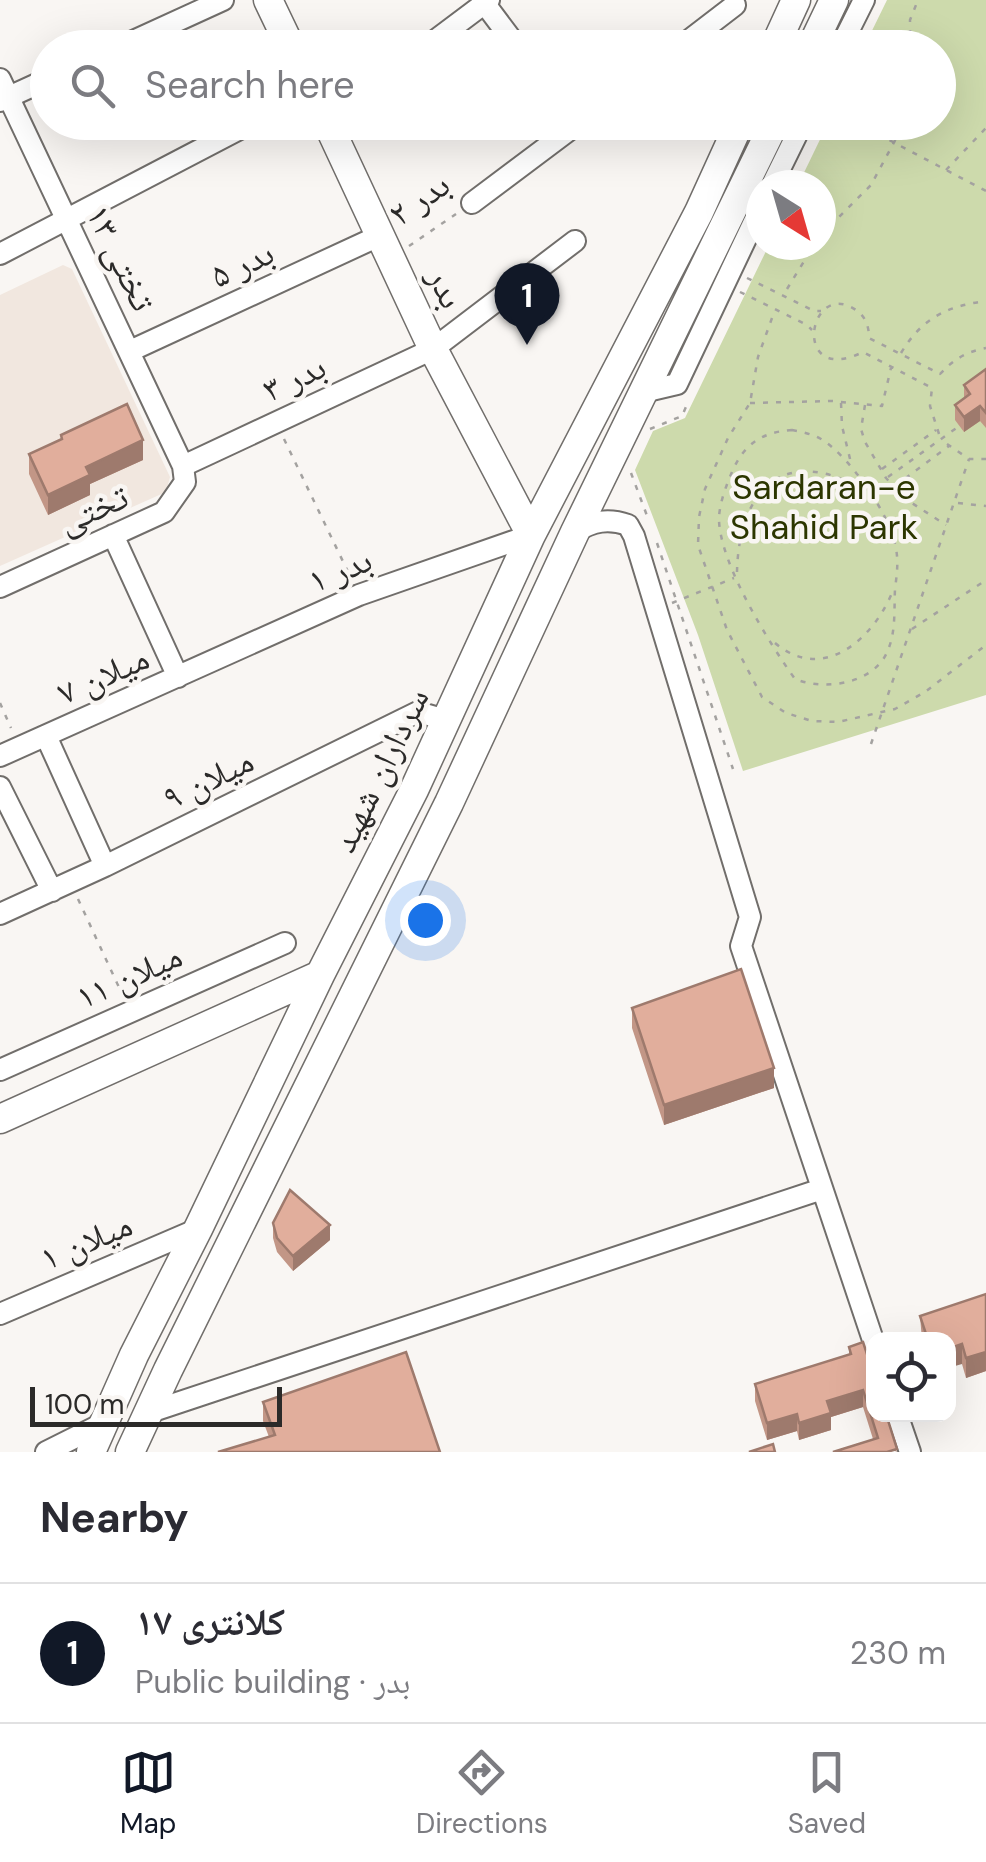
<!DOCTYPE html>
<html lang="en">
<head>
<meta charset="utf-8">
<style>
  body { margin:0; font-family:"DM Sans","Noto Naskh Arabic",sans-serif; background:#f7f7f7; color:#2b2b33 }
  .controls { position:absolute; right:30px; bottom:30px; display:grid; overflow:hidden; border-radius:20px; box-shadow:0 10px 40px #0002 }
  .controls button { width:90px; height:90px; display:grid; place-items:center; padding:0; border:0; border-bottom:2px solid #e1e1e2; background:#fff; color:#2b2b33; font:50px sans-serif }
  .compass { position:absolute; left:746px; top:170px; width:90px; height:90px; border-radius:50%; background:#fff; box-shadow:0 10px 40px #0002; rotate:143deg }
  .scale { position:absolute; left:30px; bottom:25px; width:252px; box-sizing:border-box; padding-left:10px; border:5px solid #2b2a29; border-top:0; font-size:28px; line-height:35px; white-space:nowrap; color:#2b2a29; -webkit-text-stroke:8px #f9f6f3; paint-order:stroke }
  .you { position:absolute; left:425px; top:920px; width:35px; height:35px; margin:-25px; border:8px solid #fff; border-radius:50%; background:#1a73e8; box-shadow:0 0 0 15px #1a73e833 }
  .badge { display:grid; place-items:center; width:65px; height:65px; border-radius:50%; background:#111827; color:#fff; font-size:32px; font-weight:700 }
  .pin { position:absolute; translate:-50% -82px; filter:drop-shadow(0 2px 5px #0008) }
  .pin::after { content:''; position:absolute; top:52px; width:35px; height:30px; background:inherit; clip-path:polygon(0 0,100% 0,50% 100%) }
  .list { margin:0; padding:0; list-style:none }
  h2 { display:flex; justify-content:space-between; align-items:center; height:130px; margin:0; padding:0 40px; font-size:42px }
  h2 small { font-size:32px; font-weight:400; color:#7c7c81 }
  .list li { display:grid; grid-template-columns:65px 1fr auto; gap:30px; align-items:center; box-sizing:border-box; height:140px; padding:0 40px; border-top:2px solid #e1e1e2 }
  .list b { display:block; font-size:38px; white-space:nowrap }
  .list p { margin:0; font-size:32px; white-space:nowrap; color:#7c7c81 }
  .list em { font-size:32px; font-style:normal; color:#7c7c81 }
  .icon { flex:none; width:55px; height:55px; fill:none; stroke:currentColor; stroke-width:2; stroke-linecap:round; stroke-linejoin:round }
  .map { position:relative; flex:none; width:986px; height:1452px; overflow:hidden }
  .search { position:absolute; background:#fff; box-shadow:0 10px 40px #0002; left:30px; right:30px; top:30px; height:110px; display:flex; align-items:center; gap:25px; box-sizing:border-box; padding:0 35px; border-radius:55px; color:#7c7c81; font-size:38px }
  .sheet { height:270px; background:#fff }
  nav { display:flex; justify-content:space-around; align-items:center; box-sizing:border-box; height:140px; border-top:2px solid #e1e1e2; background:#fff; font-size:28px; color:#7c7c81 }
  nav a { display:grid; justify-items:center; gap:5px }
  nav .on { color:#111827 }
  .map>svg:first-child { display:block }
  .built { fill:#f1e7df }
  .green { fill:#cddaac }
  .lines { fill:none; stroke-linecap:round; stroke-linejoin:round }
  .street-casing { stroke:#716e6b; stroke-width:24 }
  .secondary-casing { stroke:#716e6b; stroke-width:31 }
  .path { stroke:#a4a2a0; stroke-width:2.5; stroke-dasharray:5 8; stroke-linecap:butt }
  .street { stroke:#fff; stroke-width:20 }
  .secondary { stroke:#fff; stroke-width:28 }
  .wall { fill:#c29686 }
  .shaded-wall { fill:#9e7a6d }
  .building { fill:#e1ae9c; stroke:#9e7a6d; stroke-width:2.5 }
  .labels { text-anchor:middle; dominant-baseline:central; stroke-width:9; stroke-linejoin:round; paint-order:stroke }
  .street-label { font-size:35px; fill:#2b2a29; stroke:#f9f6f3 }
  .park-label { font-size:35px; fill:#2c3600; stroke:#f9f6f3 }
</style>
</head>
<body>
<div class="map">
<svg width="986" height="1452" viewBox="0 0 986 1452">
  <rect width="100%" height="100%" fill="#f9f6f3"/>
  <path class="built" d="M63 265 72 269 170 477 166 492 0 566V295Z"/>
  <path class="green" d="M887 0H986V695L743 771 698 635 635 470 653 431 685 418 769 245H821V185H798L828 123 938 122V48L864 47Z"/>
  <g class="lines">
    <g class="street-casing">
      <path id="street" d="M485 4 518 48
        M118 48 223 0
        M425 48 489 0
        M679 48 735 5
        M840 48 864 0
        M0 79 183 466 185 482 164 512 0 587
        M0 101 48 79
        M772 185 803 122
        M472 203 580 122
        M0 254 253 122
        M130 351 381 235
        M643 392 677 384 761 207
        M183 466 433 349 575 241
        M575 532C593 521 608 518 628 525L634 536 750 917 741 946 874 1343
        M113 535 178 677
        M46 736 105 866
        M0 756 359 595 531 535
        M0 787 52 891
        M0 914 105 866 418 712 446 720
        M0 1070 285 943
        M0 1314 198 1229
        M147 1413 822 1189
        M897 1414 910 1452
        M46 1452 104 1423"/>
    </g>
    <g class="secondary-casing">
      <path id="secondary" d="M268 0 291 48
        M774 48 796 0
        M811 48 834 0
        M327 122 433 349 531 535
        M0 1119 320 975
        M91 1452 134 1355 198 1229 320 975 414 790 531 535 699 212 740 122
        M130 1452 168 1370 449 803 575 532 775 122"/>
    </g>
    <path class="path" d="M910 48V20L918 0
      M855 122 986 191
      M946 170 986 128
      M821 235 871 185 905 122
      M409 246 456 214
      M747 278 814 311H821
      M787 289 814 245
      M740 292 807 325 812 330
      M772 318 758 357 750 403 728 438 705 489 699 517 698 545 727 630 762 697 786 713 812 721 838 722 895 709 925 692 986 645
      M901 353C922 318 947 306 986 301
      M750 403 832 401 882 406 891 368
      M841 403 842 426 851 463
      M865 405 861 429 865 442 886 478 904 498 946 525
      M650 429 682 416 689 400
      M792 430C802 432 812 434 821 439 848 455 889 513 895 544 899 560 897 573 895 589 894 609 896 631 888 650 875 684 825 691 795 679 769 643 718 561 719 517 720 502 726 486 732 472 744 444 762 432 792 430Z
      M939 434 930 406 932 388 863 352C790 388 808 277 856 310 866 317 869 327 869 338L940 374C954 359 966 352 986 348
      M284 439 350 576
      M947 444 969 459H986
      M882 469 936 430
      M631 473 649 521
      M888 477 962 424
      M895 486 949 446
      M958 503 986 506
      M657 543 733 769
      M737 572C738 521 758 461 822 473 838 476 852 484 867 491
      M672 603 734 578
      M912 629 986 580
      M775 643C825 685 876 636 894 588
      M0 703 11 728
      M871 744 969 459
      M78 899 123 996"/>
    <use href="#street" class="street"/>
    <use href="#secondary" class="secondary"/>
  </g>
  <path class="wall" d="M986 369V428L980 421 964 432 955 420V405L964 398V385Z
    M61 435 143 460 90 484V495L48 515 29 474V454L61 440Z
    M632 1008 774 1088 664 1125 632 1028Z
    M273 1223 330 1240 293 1271 277 1252 273 1238Z
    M986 1294V1371L966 1378 962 1364 948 1340H922L920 1316Z
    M849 1347 897 1452 873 1439 863 1407 831 1417V1430L799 1440 797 1431 767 1440 755 1401V1384L849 1354Z
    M263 1402 440 1452 269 1437 263 1421Z"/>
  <path class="shaded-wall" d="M980 406V421L964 432V417Z
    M143 440V460L90 484V495L48 515V495L86 467Z
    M774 1068V1088L664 1125V1105Z
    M330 1225V1240L293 1271V1256Z
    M962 1344V1364L948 1368V1349Z
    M986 1352V1371L966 1378V1358Z
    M863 1390V1407L831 1417V1430L799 1440V1423L827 1401Z
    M797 1414V1431L767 1440V1423Z"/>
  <path class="building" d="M986 369V413L980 406 964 417 955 405 970 394 964 385Z
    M127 404 143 440 86 467 90 475 48 495 29 454 62 439 61 435Z
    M741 969 774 1068 664 1105 632 1008Z
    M290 1190 330 1225 293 1256 277 1238 273 1223Z
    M986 1294V1352L966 1358 962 1344 948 1349V1340H928L920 1316Z
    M863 1342 874 1375V1414H886L897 1449 887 1452H833L878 1438 863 1390 827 1401 831 1413 799 1423 797 1414 767 1423 755 1384 851 1354 849 1347Z
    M406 1352 440 1452H218L275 1435 263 1402Z
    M773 1444 775 1452H749Z"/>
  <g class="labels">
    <g class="street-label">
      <text transform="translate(419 199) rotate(-35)">بدر ۲</text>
      <text transform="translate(121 258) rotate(64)">تختی ۱۳</text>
      <text transform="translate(242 264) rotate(-25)">بدر ۵</text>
      <text transform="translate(446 288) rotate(66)">بدر</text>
      <text transform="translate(294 378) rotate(-25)">بدر ۳</text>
      <text transform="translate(93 509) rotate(-24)">تختی</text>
      <text transform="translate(340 570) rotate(-22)">بدر ۱</text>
      <text transform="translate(103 675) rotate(-24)">میلان ۷</text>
      <text transform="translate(380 770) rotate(-64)">سرداران شهید</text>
      <text transform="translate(208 779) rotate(-26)">میلان ۹</text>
      <text transform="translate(129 976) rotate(-24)">میلان ۱۱</text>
      <text transform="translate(86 1241) rotate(-23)">میلان ۱</text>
    </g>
    <g class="park-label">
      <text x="824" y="487">Sardaran-e<tspan x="824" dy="40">Shahid Park</tspan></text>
    </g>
  </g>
</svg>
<div class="controls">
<button><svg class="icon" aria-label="locate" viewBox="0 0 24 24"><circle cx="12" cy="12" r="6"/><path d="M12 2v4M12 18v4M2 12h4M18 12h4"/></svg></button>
</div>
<svg class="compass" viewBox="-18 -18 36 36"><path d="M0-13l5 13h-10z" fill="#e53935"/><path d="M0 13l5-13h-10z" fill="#7c7c81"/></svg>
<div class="scale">100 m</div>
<div class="you"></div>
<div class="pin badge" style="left:527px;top:345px">1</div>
<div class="search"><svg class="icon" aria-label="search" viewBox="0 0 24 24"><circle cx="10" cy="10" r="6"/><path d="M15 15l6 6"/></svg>Search here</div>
</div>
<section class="sheet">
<h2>Nearby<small></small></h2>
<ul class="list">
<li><span class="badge">1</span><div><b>کلانتری ۱۷</b><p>Public building · بدر</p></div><em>230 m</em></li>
</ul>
</section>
<nav>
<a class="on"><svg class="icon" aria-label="map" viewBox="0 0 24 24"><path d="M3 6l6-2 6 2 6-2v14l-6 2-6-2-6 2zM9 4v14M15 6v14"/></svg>Map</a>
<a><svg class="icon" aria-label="directions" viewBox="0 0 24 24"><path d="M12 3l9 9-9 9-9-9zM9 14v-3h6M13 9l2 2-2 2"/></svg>Directions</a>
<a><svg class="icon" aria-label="saved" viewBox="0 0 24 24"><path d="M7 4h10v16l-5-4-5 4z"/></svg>Saved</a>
</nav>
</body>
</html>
